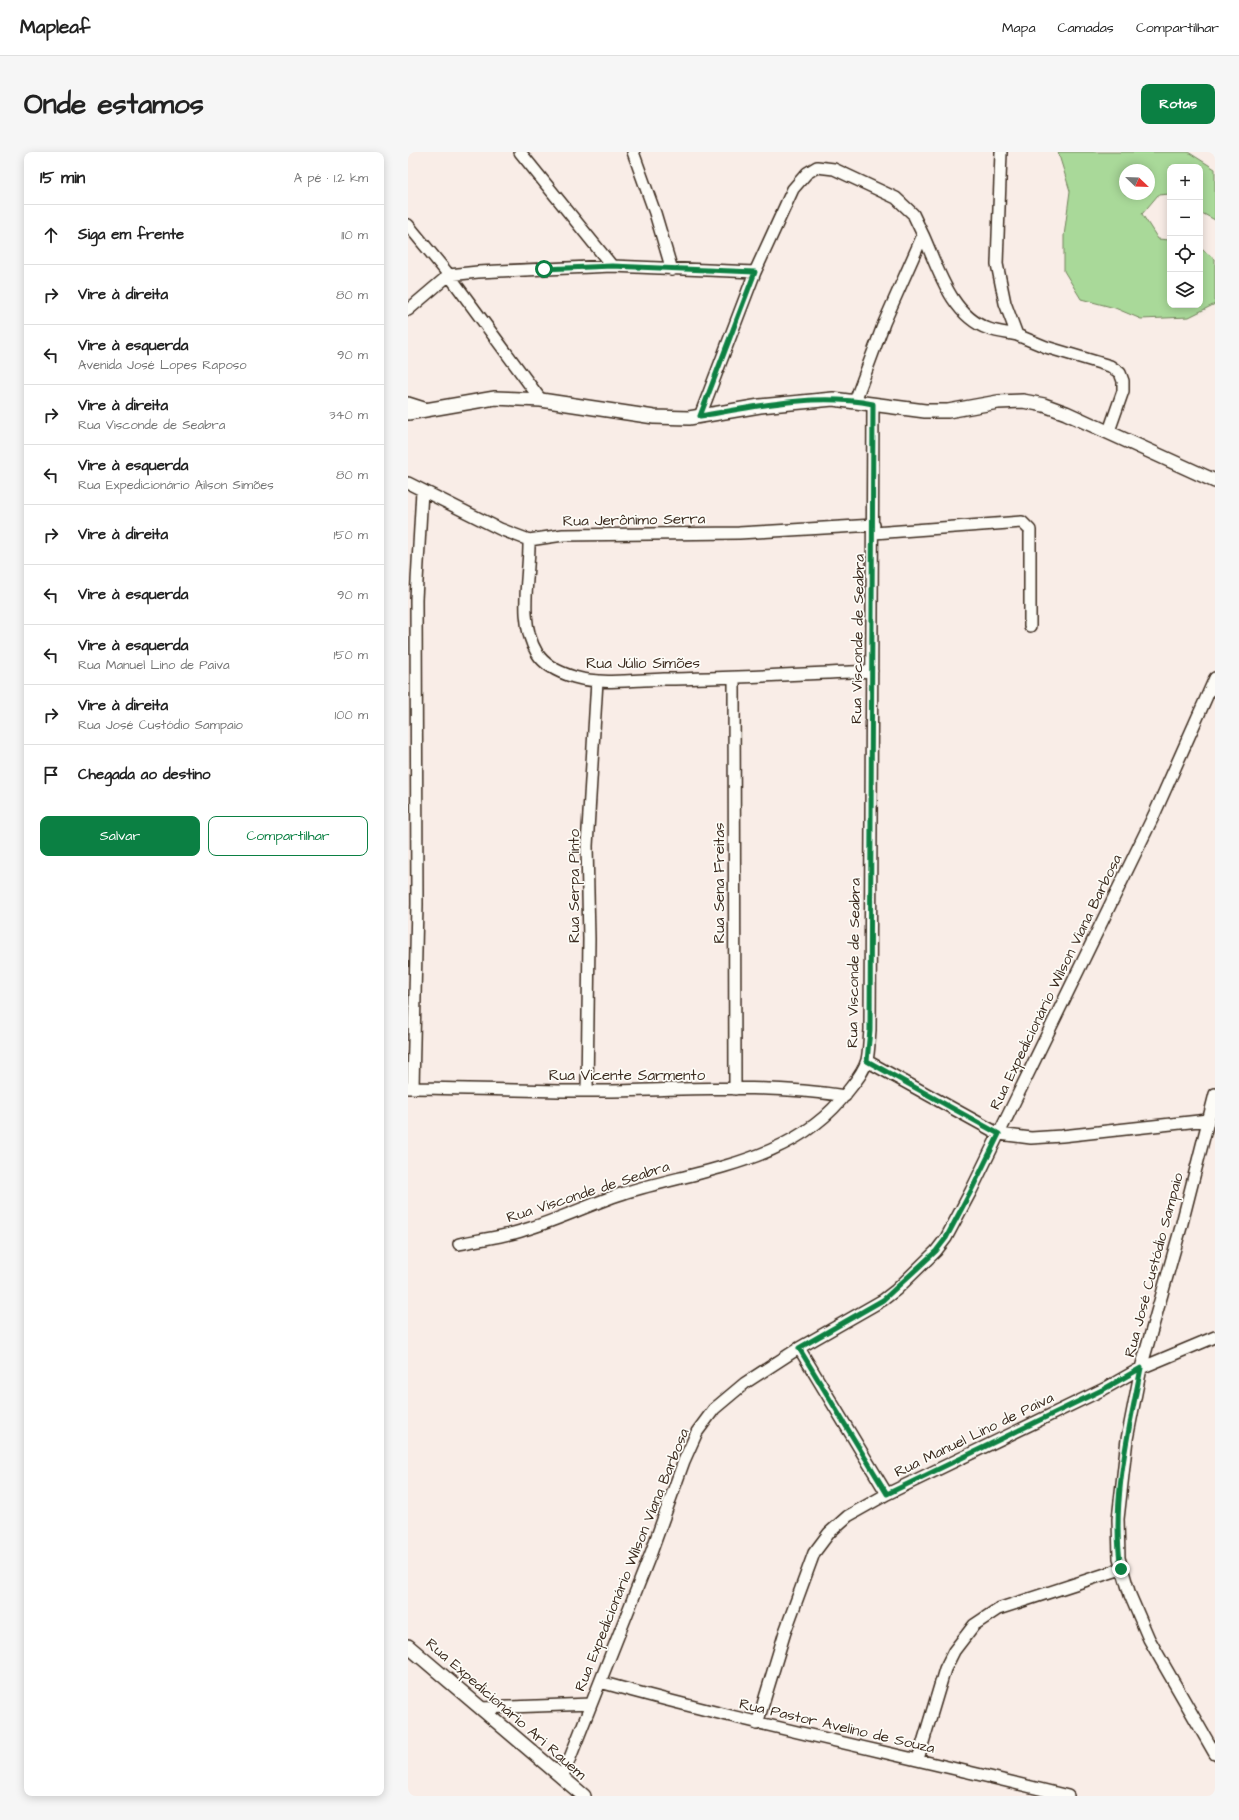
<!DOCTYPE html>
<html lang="pt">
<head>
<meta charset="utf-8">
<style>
  body { margin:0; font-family:"Architects Daughter",sans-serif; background:#f6f6f6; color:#222 }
  .controls { position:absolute; right:12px; top:12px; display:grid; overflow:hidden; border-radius:8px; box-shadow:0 2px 10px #0003 }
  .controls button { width:36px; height:36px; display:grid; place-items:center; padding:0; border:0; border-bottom:1px solid #e0e0e0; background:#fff; color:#222; font:20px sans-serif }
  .compass { position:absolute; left:711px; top:12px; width:36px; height:36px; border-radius:50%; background:#fff; box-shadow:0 2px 10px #0003; rotate:113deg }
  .stop { position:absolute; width:12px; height:12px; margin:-9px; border:3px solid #0b8043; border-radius:50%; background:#fff }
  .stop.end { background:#0b8043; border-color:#fff; box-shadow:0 1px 4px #0008 }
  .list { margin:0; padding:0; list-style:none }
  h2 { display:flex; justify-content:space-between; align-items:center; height:52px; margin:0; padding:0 16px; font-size:17px }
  h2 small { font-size:13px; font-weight:400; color:#767676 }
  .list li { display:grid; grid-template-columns:26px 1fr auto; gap:12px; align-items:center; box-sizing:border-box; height:60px; padding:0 16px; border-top:1px solid #e0e0e0 }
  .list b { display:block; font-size:15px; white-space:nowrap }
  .list p { margin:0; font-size:13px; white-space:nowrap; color:#767676 }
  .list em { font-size:13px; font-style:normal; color:#767676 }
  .actions { display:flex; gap:8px; padding:12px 16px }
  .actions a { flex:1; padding:9px 0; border:1px solid #0b8043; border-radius:8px; text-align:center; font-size:14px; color:#0b8043 }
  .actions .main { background:#0b8043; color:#fff }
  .icon { flex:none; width:22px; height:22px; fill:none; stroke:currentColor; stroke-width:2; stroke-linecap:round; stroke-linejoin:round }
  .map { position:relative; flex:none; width:807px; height:1644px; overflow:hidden; border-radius:8px }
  header { display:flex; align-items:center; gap:24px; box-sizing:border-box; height:56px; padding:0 20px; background:#fff; border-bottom:1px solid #e0e0e0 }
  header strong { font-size:19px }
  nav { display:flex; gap:22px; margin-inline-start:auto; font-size:14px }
  .intro { display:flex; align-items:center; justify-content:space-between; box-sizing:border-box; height:96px; padding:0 24px }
  h1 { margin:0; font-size:28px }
  .button { padding:10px 18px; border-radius:8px; background:#0b8043; color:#fff; font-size:14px; font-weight:700 }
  main { display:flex; gap:24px; padding:0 24px }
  aside { flex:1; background:#fff; border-radius:8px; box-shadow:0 2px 10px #0003 }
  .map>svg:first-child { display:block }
  .green { fill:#a9d999; stroke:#72825c; fill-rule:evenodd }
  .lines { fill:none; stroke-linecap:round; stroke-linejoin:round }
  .minor-casing { stroke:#3b2a1e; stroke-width:14 }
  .tertiary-casing { stroke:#3b2a1e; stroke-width:16 }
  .minor { stroke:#fdfcf7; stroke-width:11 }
  .tertiary { stroke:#fdfcf7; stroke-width:13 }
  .route { stroke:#0b8043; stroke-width:5 }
  .labels { text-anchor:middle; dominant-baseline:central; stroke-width:3.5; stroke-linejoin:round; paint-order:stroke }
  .street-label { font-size:15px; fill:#3b2a1e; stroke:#fdfcf7 }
</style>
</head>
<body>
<header>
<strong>Mapleaf</strong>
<nav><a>Mapa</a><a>Camadas</a><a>Compartilhar</a></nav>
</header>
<div class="intro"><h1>Onde estamos</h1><a class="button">Rotas</a></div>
<main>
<aside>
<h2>15 min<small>A pé · 1.2 km</small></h2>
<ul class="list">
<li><svg class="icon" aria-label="ahead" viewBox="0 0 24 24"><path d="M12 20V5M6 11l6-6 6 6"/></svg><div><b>Siga em frente</b></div><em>110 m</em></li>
<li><svg class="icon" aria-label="right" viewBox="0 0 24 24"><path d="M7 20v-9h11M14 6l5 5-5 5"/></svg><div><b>Vire à direita</b></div><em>80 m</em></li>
<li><svg class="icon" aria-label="left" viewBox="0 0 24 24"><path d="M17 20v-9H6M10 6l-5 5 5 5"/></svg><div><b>Vire à esquerda</b><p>Avenida José Lopes Raposo</p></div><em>90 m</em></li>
<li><svg class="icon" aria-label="right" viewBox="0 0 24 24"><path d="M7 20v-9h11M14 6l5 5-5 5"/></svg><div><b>Vire à direita</b><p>Rua Visconde de Seabra</p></div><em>340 m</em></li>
<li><svg class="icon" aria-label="left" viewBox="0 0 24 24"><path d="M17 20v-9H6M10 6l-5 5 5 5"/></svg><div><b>Vire à esquerda</b><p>Rua Expedicionário Ailson Simões</p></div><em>80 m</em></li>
<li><svg class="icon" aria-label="right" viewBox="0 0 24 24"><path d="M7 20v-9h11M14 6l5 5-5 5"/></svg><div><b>Vire à direita</b></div><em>150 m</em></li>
<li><svg class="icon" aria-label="left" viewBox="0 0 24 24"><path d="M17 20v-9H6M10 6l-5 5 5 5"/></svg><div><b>Vire à esquerda</b></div><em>90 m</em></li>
<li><svg class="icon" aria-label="left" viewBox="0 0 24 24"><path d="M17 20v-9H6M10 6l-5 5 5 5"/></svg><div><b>Vire à esquerda</b><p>Rua Manuel Lino de Paiva</p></div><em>150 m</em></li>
<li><svg class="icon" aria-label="right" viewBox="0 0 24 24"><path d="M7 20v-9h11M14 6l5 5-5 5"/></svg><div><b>Vire à direita</b><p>Rua José Custódio Sampaio</p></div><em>100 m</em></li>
<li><svg class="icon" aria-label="arrive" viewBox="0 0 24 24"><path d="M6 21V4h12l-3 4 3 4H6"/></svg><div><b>Chegada ao destino</b></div></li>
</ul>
<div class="actions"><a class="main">Salvar</a><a>Compartilhar</a></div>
</aside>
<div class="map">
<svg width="807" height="1644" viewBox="0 0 807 1644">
  <rect width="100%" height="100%" fill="#f9ede7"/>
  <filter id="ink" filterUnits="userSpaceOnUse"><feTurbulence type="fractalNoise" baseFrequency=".025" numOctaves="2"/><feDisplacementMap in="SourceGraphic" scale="8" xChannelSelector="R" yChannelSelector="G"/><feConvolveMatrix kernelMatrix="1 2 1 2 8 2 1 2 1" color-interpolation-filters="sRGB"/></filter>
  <g filter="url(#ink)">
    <path class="green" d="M650 0H780L807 17V68L792 60V15H762V42L750 43 734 62 750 87 762 88V153H792V96L807 107V152L781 165 733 167 707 156 673 147 656 119V84L662 39ZM717 18H741V42H717Z"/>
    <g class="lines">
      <g class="minor-casing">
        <path id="minor" d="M112 0 204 114
          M225 0 247 61 264 118
          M593 0 589 112 597 151 609 183 638 195 702 214 712 221 715 229V239L701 279
          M0 73 41 123 133 248
          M515 83C530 116 543 164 581 177 590 180 600 181 609 183
          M0 158 41 123 70 120 204 114 347 120
          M0 251 19 257
          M292 264 347 120 385 37 399 21 409 15 426 17 488 46 505 62 515 83 476 171 447 249
          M0 331 92 377 121 388 155 383 331 381 466 373
          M466 381 614 370 622 378V474
          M121 388C122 424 109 468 129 501 136 513 153 521 166 525 194 533 227 528 256 527 326 526 395 522 464 519
          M326 526 327 937
          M459 909 591 982 623 986 654 984 800 968
          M0 936C65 936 130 940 194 939 275 938 357 931 437 944
          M5 936 9 752 8 447 14 339
          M179 939 181 787 179 694 189 529
          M807 942 773 1075 733 1216 719 1287 710 1367 711 1406 722 1443 741 1487 807 1602
          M51 1092C73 1087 95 1085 116 1078 151 1068 184 1051 219 1040 296 1017 389 1009 440 939 447 930 456 920 459 908 461 899 461 888 462 878L465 252
          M391 1196 479 1342
          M192 1530C347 1573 504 1605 660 1644
          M73 1556 183 1552
          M349 1572 377 1480 406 1401 421 1381 440 1364 479 1342 696 1237 733 1216 807 1185
          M510 1607 537 1517 546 1499 566 1473 590 1457 713 1417
          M154 1626 243 1401 276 1309 289 1280 306 1257 337 1231 391 1196 475 1148 488 1138 528 1099 538 1086 563 1039 746 663 807 526"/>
      </g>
      <g class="tertiary-casing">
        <path id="tertiary" d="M0 261 87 246 133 248 246 265 281 266 352 254 425 247 517 259H540L590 250 615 249 636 253 658 261 807 329
          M0 1494 176 1644"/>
      </g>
      <use href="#minor" class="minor"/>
      <use href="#tertiary" class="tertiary"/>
    </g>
  </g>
  <g class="lines" filter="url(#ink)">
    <path class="route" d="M136 117 204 114 347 120 292 264C350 254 407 241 465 252L462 878 459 909 591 982 563 1039 538 1086 528 1099 475 1148 391 1196 479 1342 696 1237 733 1216C720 1282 703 1350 713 1417"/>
  </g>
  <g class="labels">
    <g class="street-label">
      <text transform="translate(226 368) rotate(-1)">Rua Jerônimo Serra</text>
      <text transform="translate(450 487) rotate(-89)">Rua Visconde de Seabra</text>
      <text x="235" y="511">Rua Júlio Simões</text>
      <text transform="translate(311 731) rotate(-90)">Rua Sena Freitas</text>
      <text transform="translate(166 734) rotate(-90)">Rua Serpa Pinto</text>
      <text transform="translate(446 811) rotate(-89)">Rua Visconde de Seabra</text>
      <text transform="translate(648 830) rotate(-64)">Rua Expedicionário Wilson Viana Barbosa</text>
      <text x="219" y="923">Rua Vicente Sarmento</text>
      <text transform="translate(180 1040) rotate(-18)">Rua Visconde de Seabra</text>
      <text transform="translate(746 1113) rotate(-75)">Rua José Custódio Sampaio</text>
      <text transform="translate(566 1283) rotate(-26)">Rua Manuel Lino de Paiva</text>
      <text transform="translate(224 1408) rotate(-68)">Rua Expedicionário Wilson Viana Barbosa</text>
      <text transform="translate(98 1557) rotate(41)">Rua Expedicionário Ari Rauem</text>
      <text transform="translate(429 1574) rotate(13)">Rua Pastor Avelino de Souza</text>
    </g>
  </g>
</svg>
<div class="controls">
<button>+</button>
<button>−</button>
<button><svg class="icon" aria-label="locate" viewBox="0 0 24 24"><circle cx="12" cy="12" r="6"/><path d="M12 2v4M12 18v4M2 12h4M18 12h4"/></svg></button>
<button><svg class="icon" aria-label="layers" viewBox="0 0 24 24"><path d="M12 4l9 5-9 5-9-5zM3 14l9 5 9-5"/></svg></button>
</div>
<svg class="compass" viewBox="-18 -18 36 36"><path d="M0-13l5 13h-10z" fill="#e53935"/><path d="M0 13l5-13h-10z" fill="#767676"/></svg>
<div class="stop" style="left:136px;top:117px"></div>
<div class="stop end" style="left:713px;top:1417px"></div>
</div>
</main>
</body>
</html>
